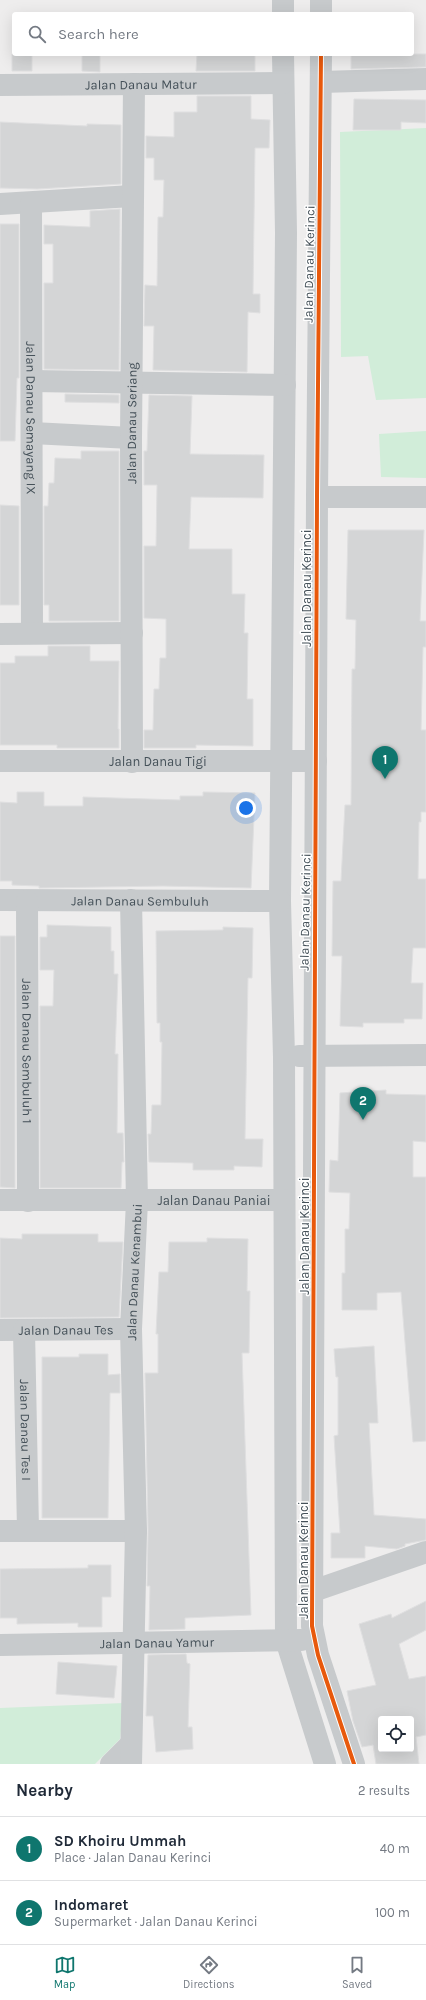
<!DOCTYPE html>
<html lang="en">
<head>
<meta charset="utf-8">
<style>
  body { margin:0; font-family:Karla,sans-serif; background:#f2f2f3; color:#1f2937 }
  .controls { position:absolute; right:12px; bottom:12px; display:grid; overflow:hidden; border-radius:4px; box-shadow:0 4px 16px #0002 }
  .controls button { width:36px; height:36px; display:grid; place-items:center; padding:0; border:0; border-bottom:1px solid #e0e1e3; background:#fff; color:#1f2937; font:20px sans-serif }
  .you { position:absolute; left:246px; top:808px; width:14px; height:14px; margin:-10px; border:3px solid #fff; border-radius:50%; background:#1a73e8; box-shadow:0 0 0 6px #1a73e833 }
  .badge { display:grid; place-items:center; width:26px; height:26px; border-radius:50%; background:#0f766e; color:#fff; font-size:13px; font-weight:700 }
  .pin { position:absolute; translate:-50% -33px; filter:drop-shadow(0 1px 2px #0008) }
  .pin::after { content:''; position:absolute; top:21px; width:14px; height:12px; background:inherit; clip-path:polygon(0 0,100% 0,50% 100%) }
  .list { margin:0; padding:0; list-style:none }
  h2 { display:flex; justify-content:space-between; align-items:center; height:52px; margin:0; padding:0 16px; font-size:17px }
  h2 small { font-size:13px; font-weight:400; color:#747a83 }
  .list li { display:grid; grid-template-columns:26px 1fr auto; gap:12px; align-items:center; box-sizing:border-box; height:64px; padding:0 16px; border-top:1px solid #e0e1e3 }
  .list b { display:block; font-size:15px; white-space:nowrap }
  .list p { margin:0; font-size:13px; white-space:nowrap; color:#747a83 }
  .list em { font-size:13px; font-style:normal; color:#747a83 }
  .icon { flex:none; width:22px; height:22px; fill:none; stroke:currentColor; stroke-width:2; stroke-linecap:round; stroke-linejoin:round }
  .map { position:relative; flex:none; width:426px; height:1764px; overflow:hidden }
  .search { position:absolute; background:#fff; box-shadow:0 4px 16px #0002; left:12px; right:12px; top:12px; height:44px; display:flex; align-items:center; gap:10px; box-sizing:border-box; padding:0 14px; border-radius:4px; color:#747a83; font-size:15px }
  .sheet { height:180px; background:#fff }
  nav { display:flex; justify-content:space-around; align-items:center; box-sizing:border-box; height:56px; border-top:1px solid #e0e1e3; background:#fff; font-size:11px; color:#747a83 }
  nav a { display:grid; justify-items:center; gap:2px }
  nav .on { color:#0f766e }
  .map>svg:first-child { display:block }
  .green { fill:#d1edd9 }
  .building { fill:#d4d5d6; stroke:#dfdfe0; fill-rule:evenodd }
  .lines { fill:none; stroke-linecap:round; stroke-linejoin:round }
  .minor { stroke:#c7cacc; stroke-width:22 }
  .cycleway-casing { stroke:#fff; stroke-width:6 }
  .cycleway { stroke:#e8590c; stroke-width:4 }
  .labels { text-anchor:middle; dominant-baseline:central; stroke-width:3; stroke-linejoin:round; paint-order:stroke }
  .street-label { font-size:13px; fill:#455159; stroke:#fff }
</style>
</head>
<body>
<div class="map">
<svg width="426" height="1764" viewBox="0 0 426 1764">
  <rect width="100%" height="100%" fill="#eeeded"/>
  <path class="green" d="M426 128V398L376 400 368 356 341 357 340 132Z
    M426 431V478L381 477 379 434Z
    M124 1703 120 1739 95 1764H0V1708Z"/>
  <path class="building" d="M12 54H32V71H12Z
    M82 54H100V72L82 71Z
    M197 54H255V71H196Z
    M351 54H426V67L351 69Z
    M197 96H251V119L270 120 269 148H255L253 294H260V313L248 312 247 372 153 370 154 326H144L145 285 157 286 158 217H163L164 180H154V158H146V136L174 137V112H197Z
    M354 99 426 100V123L401 122V130H353Z
    M0 122 87 126V124L121 125V184L37 189 0 188Z
    M120 209 119 370 44 369V283H53V244H44V225L90 227V211Z
    M0 224H19V378H17L15 441H0Z
    M65 394 119 395V403L65 402Z
    M149 395 192 396 190 454 264 455 263 498 191 497 189 549H232V594H245L244 633H248L247 699H253V746L196 745V748H144V730H153L154 689H159L160 658H166V619L144 618V546H156L157 485H144V451H147Z
    M81 451H119V621H49V605H44V506H48L49 483H54L55 458 81 459Z
    M0 505 19 506V605H0Z
    M348 530H424L420 621H426V647H423L421 730H426V812H421V822H419L418 879H426V948H413L411 983H423L422 1019H404V1023H363V1027L340 1026 342 956H332L333 881H341L345 805H351L352 669H355L356 620 346 619Z
    M48 646H90V661H119L118 729H119V748H57V745H0V663H15V656H48Z
    M17 792H44V806H83V797L180 800V796H203V792L255 793 251 888 163 886 39 888V886L12 885V881H0V802L17 803Z
    M47 925 111 927V951H114V974H118L115 1054H118L117 1133H123L124 1162H122L121 1188H40V1006H53L54 970H40V937H47Z
    M223 927 253 928 252 978H248L245 1139H263L262 1167 234 1166V1170H193V1163L149 1162 148 1134H151L152 1105H161L162 1042H160V1023H157L156 931 223 930Z
    M0 936H15V1188L0 1187Z
    M386 1090V1094L426 1095V1142L413 1141V1177H426V1441L413 1442 401 1292 377 1293V1310H342V1273H345V1229H349L350 1193 329 1192 330 1160 338 1161 340 1093Z
    M22 1234H98V1242H123L119 1317 0 1318V1238L22 1239Z
    M207 1238 248 1239 247 1291H250L249 1353H242L251 1615 185 1618V1629L149 1630 150 1586H147L148 1531 145 1373H158V1334H156L159 1272H168L169 1242H207Z
    M374 1346 378 1423H369L374 1515 426 1519V1540L405 1544V1546L397 1549 365 1546V1558H331V1533H340L334 1436 338 1435V1377H336L334 1349Z
    M79 1354H108V1375L120 1374V1393H110L108 1518H42V1357H79Z
    M88 1565H111V1597H102V1627H78V1623L17 1624V1618H0V1569L88 1568Z
    M426 1601V1630L399 1644 409 1679 426 1676V1735L416 1737 419 1764H376L373 1745 362 1747 353 1721 347 1691 376 1685 359 1624 391 1614 392 1618ZM381 1719H411V1749H381Z
    M186 1654 187 1663 190 1664 188 1727H192L193 1749 156 1752 153 1716H146L148 1655Z
    M58 1662 117 1666 114 1698 56 1694Z"/>
  <g class="lines">
    <g class="minor">
      <path d="M321 0V14"/>
      <path d="M283 14V0"/>
      <path d="M283 54 286 233 280 901 284 1057 286 1640 325 1764"/>
      <path d="M321 54 317 497 312 1626 318 1655 354 1764"/>
      <path d="M321 82 426 79"/>
      <path id="s1" d="M0 85 283 83"/>
      <path d="M0 204 132 196"/>
      <path id="s2" d="M31 204 32 633"/>
      <path d="M32 381 285 385"/>
      <path d="M32 433 131 438"/>
      <path d="M317 497H426"/>
      <path d="M0 634 132 633"/>
      <path id="s3" d="M0 761H316"/>
      <path id="s4" d="M132 762 131 438 134 84"/>
      <path id="s5" d="M0 900 280 901"/>
      <path id="s6" d="M27 901 28 1201"/>
      <path d="M299 1056 426 1055"/>
      <path id="s7" d="M0 1200H284"/>
      <path id="s8" d="M0 1330 131 1329"/>
      <path id="s9" d="M24 1330 28 1530"/>
      <path d="M0 1531H136"/>
      <path d="M313 1591 426 1552"/>
      <path id="s10" d="M0 1645 301 1640"/>
      <path d="M111 1764 131 1744"/>
      <path id="s11" d="M131 1764 136 1531 131 1329 137 1201 131 900"/>
    </g>
    <g class="cycleway-casing">
      <path id="cycleway" d="M321 54 317 497 312 1626 318 1655 354 1764"/>
    </g>
    <use href="#cycleway" class="cycleway"/>
  </g>
  <g class="labels">
    <g class="street-label">
      <text stroke="none"><textPath href="#s1" startOffset="141">Jalan Danau Matur</textPath></text>
      <text transform="translate(309 264) rotate(-89)">Jalan Danau Kerinci</text>
      <text stroke="none"><textPath href="#s2" startOffset="214">Jalan Danau Semayang IX</textPath></text>
      <text stroke="none"><textPath href="#s4" startOffset="339">Jalan Danau Seriang</textPath></text>
      <text transform="translate(306 588) rotate(-90)">Jalan Danau Kerinci</text>
      <text stroke="none"><textPath href="#s3" startOffset="158">Jalan Danau Tigi</textPath></text>
      <text stroke="none"><textPath href="#s5" startOffset="140">Jalan Danau Sembuluh</textPath></text>
      <text transform="translate(305 912) rotate(-89)">Jalan Danau Kerinci</text>
      <text stroke="none"><textPath href="#s6" startOffset="150">Jalan Danau Sembuluh 1</textPath></text>
      <text stroke="none"><textPath href="#s7" startOffset="214">Jalan Danau Paniai</textPath></text>
      <text transform="translate(304 1236) rotate(-90)">Jalan Danau Kerinci</text>
      <text stroke="none"><textPath href="#s11" startOffset="492">Jalan Danau Kenambui</textPath></text>
      <text stroke="none"><textPath href="#s8" startOffset="66">Jalan Danau Tes</textPath></text>
      <text stroke="none"><textPath href="#s9" startOffset="100">Jalan Danau Tes I</textPath></text>
      <text transform="translate(303 1560) rotate(-90)">Jalan Danau Kerinci</text>
      <text stroke="none"><textPath href="#s10" startOffset="157">Jalan Danau Yamur</textPath></text>
    </g>
  </g>
</svg>
<div class="controls">
<button><svg class="icon" aria-label="locate" viewBox="0 0 24 24"><circle cx="12" cy="12" r="6"/><path d="M12 2v4M12 18v4M2 12h4M18 12h4"/></svg></button>
</div>
<div class="you"></div>
<div class="pin badge" style="left:385px;top:779px">1</div>
<div class="pin badge" style="left:363px;top:1120px">2</div>
<div class="search"><svg class="icon" aria-label="search" viewBox="0 0 24 24"><circle cx="10" cy="10" r="6"/><path d="M15 15l6 6"/></svg>Search here</div>
</div>
<section class="sheet">
<h2>Nearby<small>2 results</small></h2>
<ul class="list">
<li><span class="badge">1</span><div><b>SD Khoiru Ummah</b><p>Place · Jalan Danau Kerinci</p></div><em>40 m</em></li>
<li><span class="badge">2</span><div><b>Indomaret</b><p>Supermarket · Jalan Danau Kerinci</p></div><em>100 m</em></li>
</ul>
</section>
<nav>
<a class="on"><svg class="icon" aria-label="map" viewBox="0 0 24 24"><path d="M3 6l6-2 6 2 6-2v14l-6 2-6-2-6 2zM9 4v14M15 6v14"/></svg>Map</a>
<a><svg class="icon" aria-label="directions" viewBox="0 0 24 24"><path d="M12 3l9 9-9 9-9-9zM9 14v-3h6M13 9l2 2-2 2"/></svg>Directions</a>
<a><svg class="icon" aria-label="saved" viewBox="0 0 24 24"><path d="M7 4h10v16l-5-4-5 4z"/></svg>Saved</a>
</nav>
</body>
</html>
